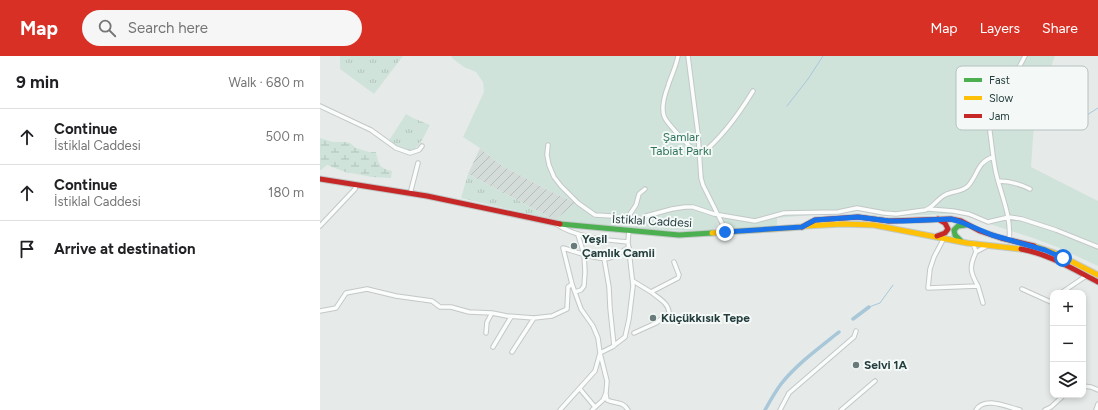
<!DOCTYPE html>
<html lang="en">
<head>
<meta charset="utf-8">
<style>
  body { margin:0; font-family:Figtree,sans-serif; background:#f6f6f6; color:#202124 }
  .controls { position:absolute; right:12px; bottom:12px; display:grid; overflow:hidden; border-radius:8px; box-shadow:0 2px 6px #0003 }
  .controls button { width:36px; height:36px; display:grid; place-items:center; padding:0; border:0; border-bottom:1px solid #e0e0e0; background:#fff; color:#202124; font:20px sans-serif }
  .stop { position:absolute; width:12px; height:12px; margin:-9px; border:3px solid #1a73e8; border-radius:50%; background:#fff }
  .stop.end { background:#1a73e8; border-color:#fff; box-shadow:0 1px 4px #0008 }
  .list { margin:0; padding:0; list-style:none }
  h2 { display:flex; justify-content:space-between; align-items:center; height:52px; margin:0; padding:0 16px; font-size:17px }
  h2 small { font-size:13px; font-weight:400; color:#757577 }
  .list li { display:grid; grid-template-columns:26px 1fr auto; gap:12px; align-items:center; box-sizing:border-box; height:56px; padding:0 16px; border-top:1px solid #e0e0e0 }
  .list b { display:block; font-size:15px; white-space:nowrap }
  .list p { margin:0; font-size:13px; white-space:nowrap; color:#757577 }
  .list em { font-size:13px; font-style:normal; color:#757577 }
  .icon { flex:none; width:22px; height:22px; fill:none; stroke:currentColor; stroke-width:2; stroke-linecap:round; stroke-linejoin:round }
  .map { position:relative; flex:none; width:778px; height:354px; overflow:hidden }
  header { display:flex; align-items:center; gap:24px; box-sizing:border-box; height:56px; padding:0 20px; background:#d93025; color:#fff }
  header strong { font-size:19px }
  nav { display:flex; gap:22px; margin-inline-start:auto; font-size:14px }
  .search { width:280px; height:36px; background:#f6f6f6; display:flex; align-items:center; gap:10px; box-sizing:border-box; padding:0 14px; border-radius:22px; color:#757577; font-size:15px }
  main { display:flex }
  aside { flex:1; background:#fff }
  .map>svg:first-child { display:block }
  .industrial { fill:url(#industrial-furrows) }
  .grass { fill:url(#grass-tufts) }
  .wetland { fill:url(#wetland-marsh) }
  .park { fill:#cfe3da }
  .lines { fill:none; stroke-linecap:round; stroke-linejoin:round }
  .stream { stroke:#a8c7d8; stroke-width:1 }
  .canal { stroke:#a8c7d8; stroke-width:3.5 }
  .street-casing { stroke:#c3c8c7; stroke-width:5.5 }
  .fast-casing { stroke:#c1c8c7; stroke-width:7 }
  .slow-casing { stroke:#c1c8c7; stroke-width:7 }
  .jam-casing { stroke:#c1c8c7; stroke-width:7 }
  .street { stroke:#fbfcfc; stroke-width:3.5 }
  .fast { stroke:#4caf50; stroke-width:5 }
  .slow { stroke:#ffc107; stroke-width:5 }
  .jam { stroke:#c62828; stroke-width:5 }
  .route { stroke:#1a73e8; stroke-width:5 }
  .poi-dot { fill:#687b7a; stroke:#f4f9f8; stroke-width:1.5 }
  .labels { text-anchor:middle; dominant-baseline:central; stroke-width:4; stroke-linejoin:round; paint-order:stroke }
  .park-label { font-size:12px; fill:#2f7459; stroke:#f4f9f8 }
  .street-label { font-size:12px; fill:#243e3d; stroke:#f4f9f8 }
  .poi-label { font-size:12px; font-weight:bold; fill:#243e3d; stroke:#f4f9f8; text-anchor:start }
  .key { fill:#f4f9f8; stroke:#b6c1c0; stroke-width:1 }
  .key-label { font-size:11px; fill:#243e3d }
</style>
</head>
<body>
<header>
<strong>Map</strong>
<div class="search"><svg class="icon" aria-label="search" viewBox="0 0 24 24"><circle cx="10" cy="10" r="6"/><path d="M15 15l6 6"/></svg>Search here</div>
<nav><a>Map</a><a>Layers</a><a>Share</a></nav>
</header>
<main>
<aside>
<h2>9 min<small>Walk · 680 m</small></h2>
<ul class="list">
<li><svg class="icon" aria-label="ahead" viewBox="0 0 24 24"><path d="M12 20V5M6 11l6-6 6 6"/></svg><div><b>Continue</b><p>İstiklal Caddesi</p></div><em>500 m</em></li>
<li><svg class="icon" aria-label="ahead" viewBox="0 0 24 24"><path d="M12 20V5M6 11l6-6 6 6"/></svg><div><b>Continue</b><p>İstiklal Caddesi</p></div><em>180 m</em></li>
<li><svg class="icon" aria-label="arrive" viewBox="0 0 24 24"><path d="M6 21V4h12l-3 4 3 4H6"/></svg><div><b>Arrive at destination</b></div></li>
</ul>
</aside>
<div class="map">
<svg width="778" height="354" viewBox="0 0 778 354">
  <defs>
    <pattern id="industrial-furrows" width="10" height="10" patternUnits="userSpaceOnUse"><rect width="10" height="10" fill="#d4dcda"/><path d="M-1 1l2-2M0 10L10 0M9 11l2-2" fill="none" stroke="#b6bebc"/></pattern>
    <pattern id="grass-tufts" width="24" height="20" patternUnits="userSpaceOnUse"><rect width="24" height="20" fill="#cfe3da"/><path d="M3 7l-1-3M5 7V3M7 7l1-3M15 17l-1-3M17 17v-4M19 17l1-3" fill="none" stroke="#b2c4bc"/></pattern>
    <pattern id="wetland-marsh" width="20" height="14" patternUnits="userSpaceOnUse"><rect width="20" height="14" fill="#cfe3da"/><path d="M1 5h8M5 5V1M11 12h8M15 12V8" fill="none" stroke="#b2c4bc"/></pattern>
  </defs>
  <rect width="100%" height="100%" fill="#e6ebea"/>
  <path class="industrial" d="M160 92 181 109 226 133 256 147 235 164 148 118Z"/>
  <path class="grass" d="M20 0H83L54 38 20 13Z
    M86 58 93 62 110 69C106 76 98 96 89 95 82 94 74 89 68 86Z
    M148 118 235 164 141 142Z"/>
  <path class="wetland" d="M0 82 13 86H25L30 87 36 92 49 96H56C58 107 60 113 72 115L71 122 52 121 25 116 7 109 1 114H0Z"/>
  <path class="park" d="M131 0H735L715 54 711 111 778 145V210L737 191 713 182 639 158H628L576 160 557 159 543 155H537L457 162V170L411 173 406 167H398L393 174C340 177 287 169 235 164L256 147 226 133 181 109 160 92 143 81 164 36 163 26 156 16 144 11 133 3Z"/>
  <g class="lines">
    <path class="stream" d="M467 50 488 23 503 0
      M767 59 778 52
      M549 251 560 247 573 229"/>
    <path class="canal" d="M533 263 549 251
      M445 354C450 345 455 336 461 328 477 308 499 292 519 276"/>
    <g class="street-casing">
      <path id="street" d="M358 0C356 11 351 20 348 30 345 38 341 51 344 60 346 68 372 92 379 100 401 83 419 58 433 35
        M368 0 378 78 381 122 383 129 402 167 405 176
        M0 50 51 74 76 92 90 97 99 94 102 90
        M228 89 227 99 229 109 234 121 241 130 258 147 275 159 292 160 305 166H317L326 160 352 153 365 151H373L394 158 435 165 464 157 518 156 537 152 564 157 576 158 605 154C613 152 617 143 625 139 632 135 642 136 648 130 658 119 657 106 673 101
        M678 125C690 125 700 128 710 133
        M90 138 98 107
        M609 153 633 155 649 158 668 166 689 161 702 163 736 174 778 191
        M311 166 309 162 310 158 316 149 319 138 325 133
        M236 168C255 181 284 184 308 186
        M0 170 35 133 36 129
        M624 182 614 201 610 213 608 232 658 230C650 216 649 211 656 196
        M689 185C692 161 681 139 676 117 673 104 672 90 670 76V70L674 59 705 0
        M653 187 656 196 667 190
        M284 202 289 231 290 252 294 290
        M313 225 331 236 358 222 359 219 354 206
        M658 230 663 247
        M702 233 733 247
        M255 236 261 234 264 230 265 216 264 198 258 179
        M741 237 766 220
        M0 255 16 252 26 237 47 233 76 240 112 245 120 251H131L149 256 172 257 187 260 214 262 232 260 247 253 248 233V231L252 228
        M166 277 167 266 172 257
        M314 277 336 267 349 257C349 247 338 242 331 236
        M173 291 191 261
        M192 296 214 262
        M763 330 771 331 778 334
        M260 333 275 351
        M286 338 287 344C296 348 303 345 308 354
        M240 354 275 315 280 297 292 291 305 281 309 263 313 230 308 186 309 174
        M272 354 283 344 286 337 287 325 280 297 278 282 273 270 261 253 252 228 243 192C254 195 279 205 289 202 296 200 303 195 309 191
        M460 354 469 337 534 281 536 275
        M521 354 555 325
        M656 354C665 340 687 351 700 354
        M725 354 731 351 744 339
        M776 354 778 348"/>
    </g>
    <g class="fast-casing">
      <path id="fast" d="M240 168 359 179 392 177
        M641 185 635 179 634 174 638 170 646 169"/>
    </g>
    <g class="slow-casing">
      <path id="slow" d="M486 170 522 168 554 169 647 187 701 193
        M392 177 482 171
        M714 190 735 197 778 219"/>
    </g>
    <g class="jam-casing">
      <path id="jam" d="M0 123 107 140 240 168
        M482 171 495 164 538 161 569 165 631 163 641 165 660 175 681 182 714 190
        M617 180 625 177 628 173 625 167 618 163
        M701 193C729 198 753 213 778 226"/>
    </g>
    <use href="#street" class="street"/>
    <use href="#fast" class="fast"/>
    <use href="#slow" class="slow"/>
    <use href="#jam" class="jam"/>
  </g>
  <g class="lines">
    <path class="route" d="M405 176 482 171 495 164 538 161 569 165H583L631 163 641 166 672 179 725 194 743 202"/>
  </g>
  <g class="poi-dot">
    <circle cx="254" cy="190" r="4"/>
    <circle cx="333" cy="262" r="4"/>
    <circle cx="536" cy="309" r="4"/>
  </g>
  <g class="labels">
    <g class="park-label">
      <text x="361" y="81">Şamlar<tspan x="361" dy="14">Tabiat Parkı</tspan></text>
    </g>
    <g class="street-label">
      <text transform="translate(332 165) rotate(3)">İstiklal Caddesi</text>
    </g>
    <g class="poi-label">
      <text x="262" y="183">Yeşil<tspan x="262" dy="14">Çamlık Camii</tspan></text>
      <text x="341" y="262">Küçükkısık Tepe</text>
      <text x="544" y="309">Selvi 1A</text>
    </g>
  </g>
  <rect x="636" y="10" width="132" height="64" rx="6" class="key"/>
  <rect x="644" y="22" width="18" height="4" fill="#4caf50"/>
  <rect x="644" y="40" width="18" height="4" fill="#ffc107"/>
  <rect x="644" y="58" width="18" height="4" fill="#c62828"/>
  <g class="key-label">
    <text x="669" y="28">Fast</text>
    <text x="669" y="46">Slow</text>
    <text x="669" y="64">Jam</text>
  </g>
</svg>
<div class="controls">
<button>+</button>
<button>−</button>
<button><svg class="icon" aria-label="layers" viewBox="0 0 24 24"><path d="M12 4l9 5-9 5-9-5zM3 14l9 5 9-5"/></svg></button>
</div>
<div class="stop" style="left:743px;top:202px"></div>
<div class="stop end" style="left:405px;top:176px"></div>
</div>
</main>
</body>
</html>
